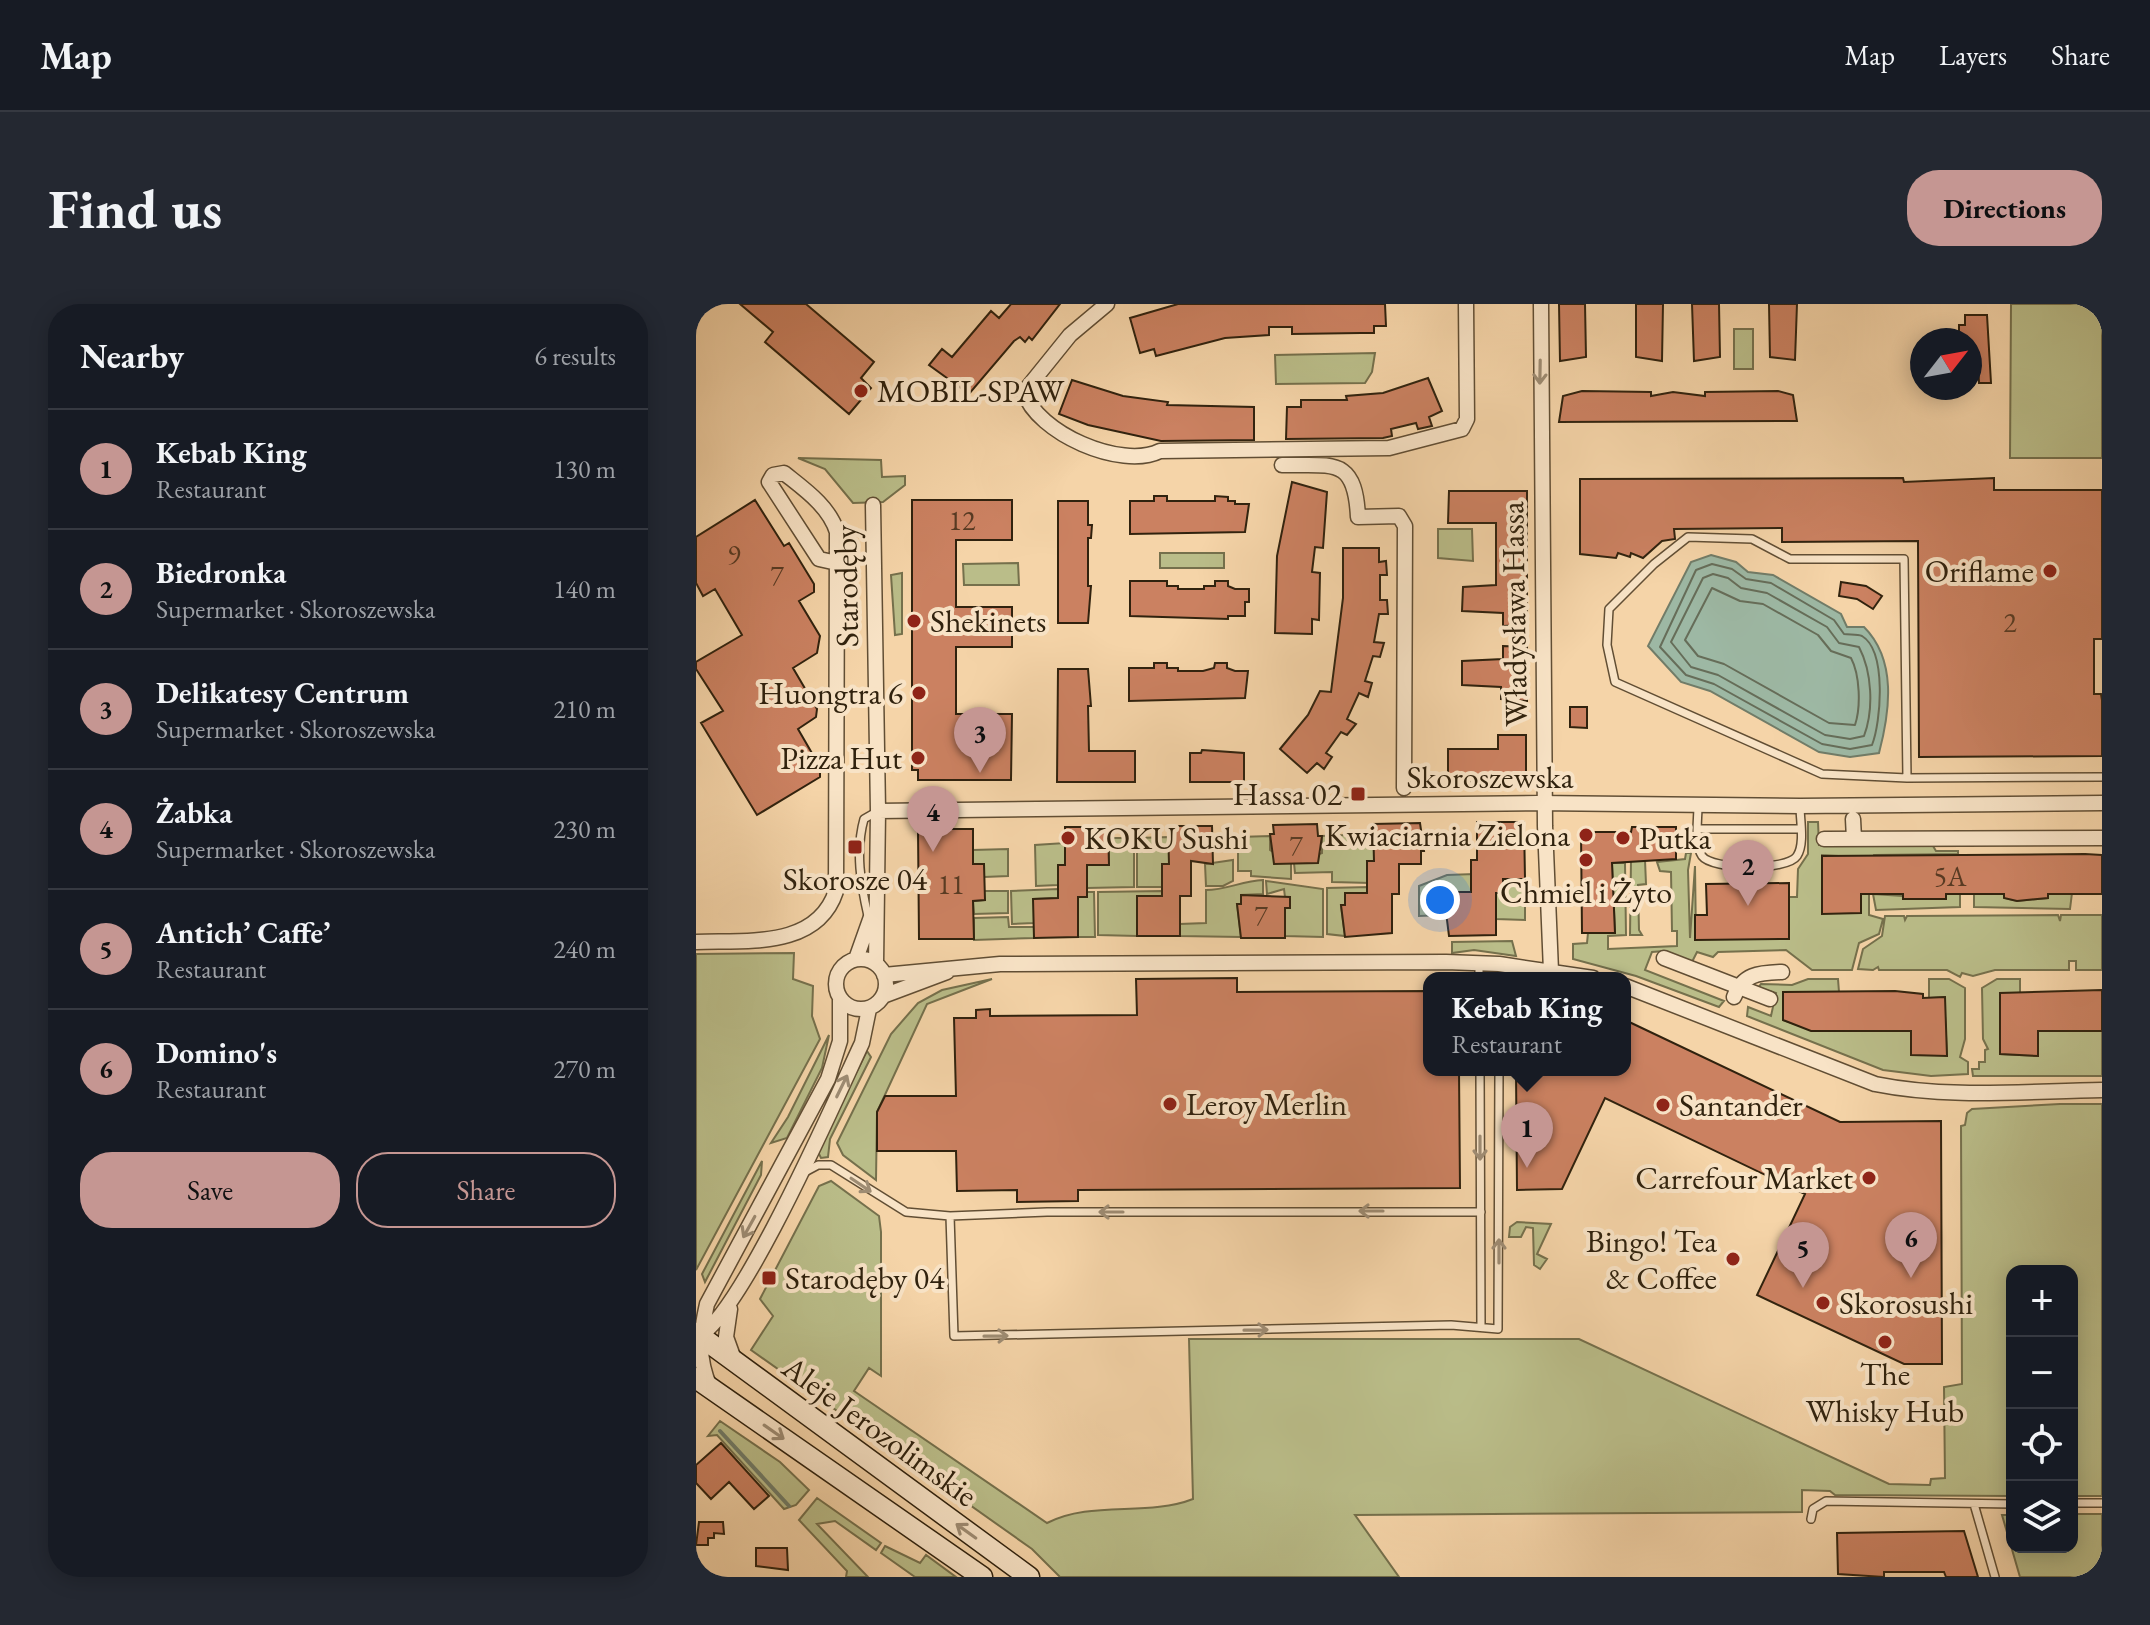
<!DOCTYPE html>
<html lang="en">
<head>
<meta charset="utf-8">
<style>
  body { margin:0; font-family:"EB Garamond",serif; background:#242831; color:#f1f3f6 }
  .controls { position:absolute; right:24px; bottom:24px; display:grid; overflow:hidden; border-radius:16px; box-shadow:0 4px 20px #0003 }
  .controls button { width:72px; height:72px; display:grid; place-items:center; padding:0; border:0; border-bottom:2px solid #363941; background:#171b24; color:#f1f3f6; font:40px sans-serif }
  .compass { position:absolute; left:1214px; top:24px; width:72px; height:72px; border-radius:50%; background:#171b24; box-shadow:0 4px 20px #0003; rotate:59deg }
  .you { position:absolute; left:744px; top:596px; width:28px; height:28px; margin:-20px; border:6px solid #fff; border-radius:50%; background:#1a73e8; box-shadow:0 0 0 12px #1a73e833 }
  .badge { display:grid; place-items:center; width:52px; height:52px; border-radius:50%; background:#c59692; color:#111; font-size:26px; font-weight:700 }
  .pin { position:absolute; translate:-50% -66px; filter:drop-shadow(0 2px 4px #0008) }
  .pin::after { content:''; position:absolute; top:42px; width:28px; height:24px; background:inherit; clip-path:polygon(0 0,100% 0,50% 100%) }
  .popup { position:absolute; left:727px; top:668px; width:208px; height:104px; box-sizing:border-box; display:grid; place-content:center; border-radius:16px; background:#171b24; filter:drop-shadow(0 2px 6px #0005); font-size:26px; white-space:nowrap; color:#9ea1a6 }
  .popup b { font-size:30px; color:#f1f3f6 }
  .popup::after { content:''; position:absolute; left:50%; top:100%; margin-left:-16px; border:16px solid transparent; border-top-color:#171b24 }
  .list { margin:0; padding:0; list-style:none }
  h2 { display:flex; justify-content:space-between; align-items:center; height:104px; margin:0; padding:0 32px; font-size:34px }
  h2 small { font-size:26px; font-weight:400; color:#9ea1a6 }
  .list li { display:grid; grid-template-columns:52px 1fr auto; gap:24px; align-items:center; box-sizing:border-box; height:120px; padding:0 32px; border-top:2px solid #363941 }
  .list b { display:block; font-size:30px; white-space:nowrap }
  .list p { margin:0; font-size:26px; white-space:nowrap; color:#9ea1a6 }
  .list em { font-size:26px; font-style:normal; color:#9ea1a6 }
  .actions { display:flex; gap:16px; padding:24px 32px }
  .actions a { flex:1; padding:18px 0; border:2px solid #c59692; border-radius:32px; text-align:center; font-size:28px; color:#c59692 }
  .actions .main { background:#c59692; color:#111 }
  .icon { flex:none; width:44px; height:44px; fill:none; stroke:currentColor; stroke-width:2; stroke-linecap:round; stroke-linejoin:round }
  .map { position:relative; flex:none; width:1406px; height:1273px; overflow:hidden; border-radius:32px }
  header { display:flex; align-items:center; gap:48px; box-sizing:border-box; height:112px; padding:0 40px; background:#171b24; border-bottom:2px solid #363941 }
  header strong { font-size:38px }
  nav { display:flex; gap:44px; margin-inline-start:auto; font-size:28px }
  .intro { display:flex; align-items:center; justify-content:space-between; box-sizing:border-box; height:192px; padding:0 48px }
  h1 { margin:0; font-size:56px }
  .button { padding:20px 36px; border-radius:32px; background:#c59692; color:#111; font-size:28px; font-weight:700 }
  main { display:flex; gap:48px; padding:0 48px }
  aside { flex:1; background:#171b24; border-radius:32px; box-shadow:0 4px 20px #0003 }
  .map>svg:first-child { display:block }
  .green { fill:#babd89; stroke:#75704c; stroke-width:2 }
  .water { fill:#9db8a4; stroke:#717c68; stroke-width:2 }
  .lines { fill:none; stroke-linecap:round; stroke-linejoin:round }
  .shore { stroke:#666d59; stroke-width:2 }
  .stream { stroke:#717c68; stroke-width:4 }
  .building { fill:#cb8161; stroke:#30220e; stroke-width:2 }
  .service-casing { stroke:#614e34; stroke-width:10 }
  .minor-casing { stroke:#614e34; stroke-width:17 }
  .secondary-casing { stroke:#30220e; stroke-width:23 }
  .service { stroke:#f8e3c6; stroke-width:7 }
  .minor { stroke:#f8e3c6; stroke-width:14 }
  .secondary { stroke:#f8e3c6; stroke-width:20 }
  .oneway { stroke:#9e8c73 }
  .poi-dot { fill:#8f2418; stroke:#f8e3c6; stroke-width:3 }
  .labels { text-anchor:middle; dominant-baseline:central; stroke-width:8; stroke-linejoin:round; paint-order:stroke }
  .number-label { font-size:28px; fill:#573a23 }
  .poi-label { font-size:32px; fill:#30220e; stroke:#f8e3c6; text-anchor:start }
  .street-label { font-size:32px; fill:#30220e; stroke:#f8e3c6 }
</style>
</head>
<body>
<header>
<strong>Map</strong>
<nav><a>Map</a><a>Layers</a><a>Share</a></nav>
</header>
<div class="intro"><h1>Find us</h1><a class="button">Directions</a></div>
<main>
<aside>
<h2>Nearby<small>6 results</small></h2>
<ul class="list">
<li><span class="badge">1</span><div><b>Kebab King</b><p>Restaurant</p></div><em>130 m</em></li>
<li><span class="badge">2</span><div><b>Biedronka</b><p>Supermarket · Skoroszewska</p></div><em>140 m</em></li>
<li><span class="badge">3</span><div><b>Delikatesy Centrum</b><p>Supermarket · Skoroszewska</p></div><em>210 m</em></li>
<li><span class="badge">4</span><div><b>Żabka</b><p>Supermarket · Skoroszewska</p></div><em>230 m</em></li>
<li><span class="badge">5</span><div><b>Antich’ Caffe’</b><p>Restaurant</p></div><em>240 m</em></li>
<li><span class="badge">6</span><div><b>Domino's</b><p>Restaurant</p></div><em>270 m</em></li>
</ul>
<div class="actions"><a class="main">Save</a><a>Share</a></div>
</aside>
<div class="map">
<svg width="1406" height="1273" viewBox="0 0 1406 1273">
  <rect width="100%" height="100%" fill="#f5d4a8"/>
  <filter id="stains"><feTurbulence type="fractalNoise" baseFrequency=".0025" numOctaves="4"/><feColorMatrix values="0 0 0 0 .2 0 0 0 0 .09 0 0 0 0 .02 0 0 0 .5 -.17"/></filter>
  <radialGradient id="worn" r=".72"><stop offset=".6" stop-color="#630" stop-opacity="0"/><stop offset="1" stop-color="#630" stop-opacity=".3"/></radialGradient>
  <path class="green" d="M1315 0H1406V154H1314Z
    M1038 25H1057V65H1038Z
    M679 49 676 68 669 79 580 80 579 51Z
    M102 154 185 156 186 173 209 172V181L187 198 157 199 129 165Z
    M742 225H776L777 257 742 254Z
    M464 249H528V264H464Z
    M322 259 323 281H268L267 260Z
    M206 269V330L199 331 195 271Z
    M1112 518H1122L1123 541 1237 542 1240 547H1262V550L1178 551 1177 554 1126 551V609H1164L1165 590H1173V611L1187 615 1183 630 1163 639 1156 666H1116L1090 646 1022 648 1017 653 1001 648 996 658 968 647 956 648 949 666 1028 697 1023 703 940 672 877 655V640L891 639 892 629 919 628 916 559H929L930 631 912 632V645L981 642V627H976L975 568 964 567 961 558 989 555 990 549H995L992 566 994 634 999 562 1000 635H1093V593H1101L1102 565 1112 550Z
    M678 530V557H671L674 579 636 578V568L599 569 598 559 626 549V532Z
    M574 532V546L595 559V575L555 572V567H542V533Z
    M473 533V560H466V583H441V534Z
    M413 534H429L430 539H438V583L391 584V561H413Z
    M369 539V561L362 562V581L340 582 339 541Z
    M312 545V572L288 573 277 560V546Z
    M537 556V577L527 582H510L509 560Z
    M935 556H949L950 580 942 581 943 626 946 631H934Z
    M778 570 775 588H753L749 611 723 612V582L751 571Z
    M807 575H829V616L800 615 797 589H807Z
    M567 576V590L545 591V600H541L545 633 484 632V620L510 619V586C530 586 546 577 567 576Z
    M570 577 627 585V633L589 632V604H594V593H589L588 585 571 590Z
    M674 583V589L649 590V601L645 602 649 632 631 630V584Z
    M362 585 363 594 338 595V619L316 620 315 587Z
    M288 587H312V609L278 610 277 597 288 596Z
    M466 587V592H441V632L402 631V588Z
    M391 588H398L399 633H382V593H391Z
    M1376 589 1374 605 1278 603V590H1308L1309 594 1321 597 1352 594V590Z
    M1177 590 1250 595V590H1264V603L1180 606Z
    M1362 611 1364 617 1365 611H1406V666H1380V657H1373V666H1299L1277 672 1266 669 1264 673 1251 666H1183L1182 663 1177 666 1162 665 1167 645 1186 632 1189 612H1208L1209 616 1211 612Z
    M312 613 313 623H338V634L278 636V614Z
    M816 637 820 652 778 646 756 649V638Z
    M98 649 97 675 117 682 116 712 124 735 0 966V650Z
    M296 675 231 700 181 808 180 876 147 851 141 839 195 730 222 699 246 686Z
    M1112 675H1142L1143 688H1087V716L1119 727H1215V751L1251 750 1248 693 1233 694V675H1253L1269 684V735L1264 753 1272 758V770L1235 772 1187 766 1051 712 1052 703 1075 712 1080 689 1062 684 1065 680 1096 681Z
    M1301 675H1324V689H1304L1305 750 1342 752V727H1406V772H1277L1276 765H1283V758H1289V746L1292 745 1287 735 1286 684Z
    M133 731 126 764 91 834 75 839 92 813Z
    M171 747 175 753 134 835 132 853 125 854 121 846Z
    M1364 800H1406V1192H1376V967H1316V1192L1139 1191 1134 1187 1106 1186V1208L659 1211 703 1273H364L336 1245 55 1046 77 1012 64 995 123 882 135 877 183 912 185 928V1072L173 1064 158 1087 351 1219C395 1196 451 1213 497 1195L493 1035H883L1193 1180 1234 1181 1235 1175 1249 1174 1248 1083 1266 1080 1265 822 1269 821 1271 809 1276 805Z
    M66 857 65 871 9 978 6 970Z
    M821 918 855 920 841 950 851 955 844 965 838 961 837 924 830 923 825 933H813L814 923Z
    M24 1117 84 1158 113 1186 100 1201 88 1205 21 1131 12 1132Z
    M121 1194 185 1239 180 1246 139 1217 121 1220 172 1273H150L151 1267 103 1216Z
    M1376 1210H1406V1273H1324L1306 1211H1316V1243H1376Z
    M189 1242 224 1259 230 1251 260 1273H219L185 1249Z"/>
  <path class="water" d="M1015 251 1040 258 1052 268 1077 271 1145 310 1151 323H1168C1201 356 1194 407 1183 449L1154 453 1123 448 1014 387 985 378 952 342 995 258Z"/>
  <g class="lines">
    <path class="shore" d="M1016 260 1036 265 1050 275 1075 279 1138 316 1148 330C1153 331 1161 330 1166 332 1191 347 1185 418 1176 441L1154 445 1126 440 1018 380 990 371 964 343 1000 266Z
      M1017 270 1032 274 1045 284 1071 289 1131 323 1143 339 1163 343C1176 368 1178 405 1168 432L1154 435 1129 431 1022 371 995 363 975 338 1007 274Z
      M1016 284 1044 297 1067 300 1122 331 1135 347 1155 354C1164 371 1165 403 1159 421L1133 419 1028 360 1002 352 989 336Z"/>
    <path class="stream" d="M24 1127 93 1202"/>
  </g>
  <path class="building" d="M44 0H110L178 58 165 74 175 84 153 110 69 38 77 28Z
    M315 0H364L336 36 333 33 329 38 324 33 318 37 273 90 233 61 246 45 256 53 295 7 303 14Z
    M482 0H689L690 22H678V29H665L596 30V23H573V31L529 34 460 52 458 45 444 49 434 14Z
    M863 0H889L890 53 864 57Z
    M940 0H967L966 57 940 53Z
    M996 0H1023L1024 53 998 57Z
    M1073 0H1101L1099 56 1074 53Z
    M1269 11H1291L1295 79H1283L1282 57H1274V36L1263 32V21H1269Z
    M732 74 746 107 733 113 736 122 722 125 720 119 695 125 696 132 687 134 590 135 591 103H605V96H651L650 92 687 89Z
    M376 76 427 92 472 98 471 101 558 103V136L465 137 392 121 363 110Z
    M886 87 955 88V92L977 88 1009 92V88L1082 87 1097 91 1101 117 863 118 867 92Z
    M1207 174 1208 178 1298 174V186H1406V335H1398V390H1405L1406 396V452L1223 453 1222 237 1086 238V224L978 225 979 235 966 237 947 254 935 249 934 253 922 249 920 254 884 250V175Z
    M596 178 631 188 627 244 619 243 616 268 624 269 623 316 616 315V330L579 329 581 252Z
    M753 187H831V321L807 322V309L766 307 767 283 800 281V219H752Z
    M458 192H471V197H519V192L532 193V197H539V200H553L549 228 434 230V197H458Z
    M59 196 88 242 93 239 118 280V288L103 297 124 332 121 349 97 364 121 405 120 413 102 425 124 463V473L61 511 5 419 27 407 0 365V358L46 331 19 285 7 292 0 279V233Z
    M216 196H316V236H260V303H316V343H260V410H316L315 476H222V466H216Z
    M362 197H392V221H396L395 234H392V282H395L392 319H362Z
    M647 244H683V258L690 257 691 271H684V296H691L692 310H683L678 338 688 339 684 353 677 352 669 377 676 379 672 393 663 389 651 415 660 420 651 431 645 428 630 449 636 453 628 465 621 459 611 469 584 445 612 411 624 387 635 388 647 294Z
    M434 277H471V282H482V285H508V282H519V277H532V282L539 285H553V298H549V312H532V315L434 312Z
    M1145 278 1170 282 1186 292 1177 305 1161 295 1143 292Z
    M807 342 831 343V397L805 395V383L766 381V357L807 355Z
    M458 359H471V364H482V367H507L518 364 519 359H531V364L539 367H552L549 394 433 397V364H458Z
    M362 365H392L395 402H392L393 447H439V478H361Z
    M874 403H891V424L874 423Z
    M802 431H830V478H752V445H802Z
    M506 446 548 449V478H494V449H505Z
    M781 518H828L829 575H807V589H800V631L753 632 749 600H753V588H775V556H781Z
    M724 519 728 547H725V560H703V590H696V629L649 633 645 601H649V589H671V557H678L677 520Z
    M621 520 622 532H626L622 559 578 560 574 530H578L577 521Z
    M472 522H516L517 560 495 557V592H484V632H441V592H466V560H473Z
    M369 523H412L413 561H391V593H382V633L338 634 337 595 362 594V561H369Z
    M936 523H980V555L916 559 919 629H886L885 528H935Z
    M222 525H277V560H288L289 596 277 597 278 635H223Z
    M1389 550 1406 551V590H1352V594L1321 597 1308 594V590H1250V595H1207V590H1165V609L1126 610V552Z
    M1093 579V635L999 636V611H1011L1010 580Z
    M545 591 594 593V604H589V634H545L541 600H545Z
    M541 674V688L733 687V766H763L764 884 382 886V897L321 898V886L261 887 260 847H181V808L189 792H260L258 714H280V706L294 705V712L441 711 440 675Z
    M1406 686V727H1342V752L1304 750V689Z
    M1199 687 1227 690V694L1249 693 1251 752 1215 751V727H1115L1087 716V688Z
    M929 716 1144 818 1245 817 1246 1060H1208L1061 991 1109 890 909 794 866 885 821 886 820 766H929Z
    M25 1139 73 1192 58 1205 33 1178 15 1195 0 1179V1161Z
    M3 1218H27L28 1230 18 1229V1234H12V1241H0Z
    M1268 1227 1282 1273H1250L1248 1268H1188V1273L1142 1270 1141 1229Z
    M60 1244H91L92 1266 60 1262Z"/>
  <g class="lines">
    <g class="service-casing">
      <path id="service" d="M1211 474 1126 470 919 378 911 341 913 305 958 260 992 233 1056 235 1094 255H1208L1211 474 1406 473
        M1002 502C1002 516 998 540 1006 552 1016 566 1091 567 1101 552 1109 540 1104 516 1104 502
        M1002 525H1105
        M172 612C165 581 159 547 168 515L182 507
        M783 659V674
        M784 766 785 1023
        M109 868 122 861H135L210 908 254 912 258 1032 755 1021 802 1025 803 766
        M254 912 351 908H785
        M1376 1199H1406
        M1278 1200 1299 1273
        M1115 1215 1117 1205 1130 1197 1316 1200"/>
    </g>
    <g class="minor-casing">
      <path id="minor" d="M411 0 374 31 328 88C341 129 425 166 464 147L693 144 766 125 771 115 770 0
        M845 0 849 522 855 667
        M586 161C637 162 659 152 662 213L703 212 709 222 708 484
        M177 201 182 507 180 660
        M182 507 841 499 1104 502 1406 499
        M1157 515 1158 535
        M1128 535 1406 534
        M0 638C51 636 121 645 140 587L141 228C133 202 108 185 88 169L77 171 73 178 123 255 141 259
        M968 654 1074 695
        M140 680a25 25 0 1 1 50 0a25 25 0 1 1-50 0Z
        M160 655 176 610
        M188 671 304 660 750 658 803 660 897 674
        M929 682 1179 780C1253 795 1331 787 1406 786
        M187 692 251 668
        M1038 693C1047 669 1064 669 1086 668
        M34 1005 30 1033 39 1058
        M1 1033C44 1015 141 792 166 739L173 705
        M14 1083C1 1054 4 1031 11 1000L132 775 144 737V696"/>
    </g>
    <g class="secondary-casing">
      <path id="secondary" d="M0 1029 333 1273
        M0 1074 286 1273"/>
    </g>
    <use href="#service" class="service"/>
    <use href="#minor" class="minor"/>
    <use href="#secondary" class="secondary"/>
  </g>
  <defs><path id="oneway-shaft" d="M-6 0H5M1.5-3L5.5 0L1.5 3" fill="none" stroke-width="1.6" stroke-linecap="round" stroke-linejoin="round" transform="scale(2)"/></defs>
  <g class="oneway">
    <use href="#oneway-shaft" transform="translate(844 68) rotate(91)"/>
    <use href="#oneway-shaft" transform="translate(146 782) rotate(-64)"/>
    <use href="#oneway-shaft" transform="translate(784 844) rotate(90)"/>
    <use href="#oneway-shaft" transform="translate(165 881) rotate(34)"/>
    <use href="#oneway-shaft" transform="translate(675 907) rotate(180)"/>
    <use href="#oneway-shaft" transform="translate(415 908) rotate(180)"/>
    <use href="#oneway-shaft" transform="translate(53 923) rotate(119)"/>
    <use href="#oneway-shaft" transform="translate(803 947) rotate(-90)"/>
    <use href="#oneway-shaft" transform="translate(560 1026) rotate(-1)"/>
    <use href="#oneway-shaft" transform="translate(300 1032) rotate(-1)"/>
    <use href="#oneway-shaft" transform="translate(78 1128) rotate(35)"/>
    <use href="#oneway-shaft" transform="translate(270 1227) rotate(-144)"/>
  </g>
  <g class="poi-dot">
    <circle cx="165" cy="87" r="8"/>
    <circle cx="1354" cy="267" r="8"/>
    <circle cx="218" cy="317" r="8"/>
    <circle cx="223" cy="389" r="8"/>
    <circle cx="222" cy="454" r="8"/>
    <rect x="654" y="482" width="16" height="16" rx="4"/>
    <circle cx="890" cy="531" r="8"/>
    <circle cx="372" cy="534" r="8"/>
    <circle cx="927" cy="534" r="8"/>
    <rect x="151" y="535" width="16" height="16" rx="4"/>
    <circle cx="890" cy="556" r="8"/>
    <circle cx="474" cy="800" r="8"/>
    <circle cx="967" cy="801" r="8"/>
    <circle cx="1173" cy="874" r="8"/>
    <circle cx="1037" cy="955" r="8"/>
    <rect x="65" y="966" width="16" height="16" rx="4"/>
    <circle cx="1127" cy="999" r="8"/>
    <circle cx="1189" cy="1038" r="8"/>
  </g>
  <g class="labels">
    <g class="number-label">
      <text x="266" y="216">12</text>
      <text x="38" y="250">9</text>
      <text x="81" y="271">7</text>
      <text x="1314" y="318">2</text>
      <text x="600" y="541">7</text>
      <text x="1254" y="572">5A</text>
      <text x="255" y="580">11</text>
      <text x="565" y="611">7</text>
    </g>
    <g class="poi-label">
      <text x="181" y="87">MOBIL-SPAW</text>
      <text x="1338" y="267" text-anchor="end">Oriflame</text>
      <text x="234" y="317">Shekinets</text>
      <text x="207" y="389" text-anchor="end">Huongtra 6</text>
      <text x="206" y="454" text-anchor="end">Pizza Hut</text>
      <text x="646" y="490" text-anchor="end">Hassa 02</text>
      <text x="874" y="531" text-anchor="end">Kwiaciarnia Zielona</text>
      <text x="388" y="534">KOKU Sushi</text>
      <text x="943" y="534">Putka</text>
      <text x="159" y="575" text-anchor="middle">Skorosze 04</text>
      <text x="890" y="588" text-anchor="middle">Chmiel i Żyto</text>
      <text x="490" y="800">Leroy Merlin</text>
      <text x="983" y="801">Santander</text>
      <text x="1157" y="874" text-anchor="end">Carrefour Market</text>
      <text x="1021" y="937" text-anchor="end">Bingo! Tea<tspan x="1021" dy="37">&amp; Coffee</tspan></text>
      <text x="89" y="974">Starodęby 04</text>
      <text x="1143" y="999">Skorosushi</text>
      <text x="1189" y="1070" text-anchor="middle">The<tspan x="1189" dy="37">Whisky Hub</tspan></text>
    </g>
    <g class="street-label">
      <text transform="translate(150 282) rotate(-91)">Starodęby</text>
      <text transform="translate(818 310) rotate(-91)">Władysława Hassa</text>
      <text x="794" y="473">Skoroszewska</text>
      <text transform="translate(184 1127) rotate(36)">Aleje Jerozolimskie</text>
    </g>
  </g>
  <rect width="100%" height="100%" filter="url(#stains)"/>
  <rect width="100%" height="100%" fill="url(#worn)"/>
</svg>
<div class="controls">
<button>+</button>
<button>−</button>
<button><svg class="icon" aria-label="locate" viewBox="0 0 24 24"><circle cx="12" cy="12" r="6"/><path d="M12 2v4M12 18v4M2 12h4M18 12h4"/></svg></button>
<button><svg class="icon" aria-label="layers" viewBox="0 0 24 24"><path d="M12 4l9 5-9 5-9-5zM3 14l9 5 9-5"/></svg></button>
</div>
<svg class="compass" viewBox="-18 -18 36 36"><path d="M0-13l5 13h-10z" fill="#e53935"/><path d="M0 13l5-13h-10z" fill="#9ea1a6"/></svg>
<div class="you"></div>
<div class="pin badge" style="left:831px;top:864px">1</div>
<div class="popup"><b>Kebab King</b>Restaurant</div>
<div class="pin badge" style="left:1052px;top:602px">2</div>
<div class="pin badge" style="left:284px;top:469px">3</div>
<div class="pin badge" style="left:237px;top:548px">4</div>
<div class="pin badge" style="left:1107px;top:984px">5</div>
<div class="pin badge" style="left:1215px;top:974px">6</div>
</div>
</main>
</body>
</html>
